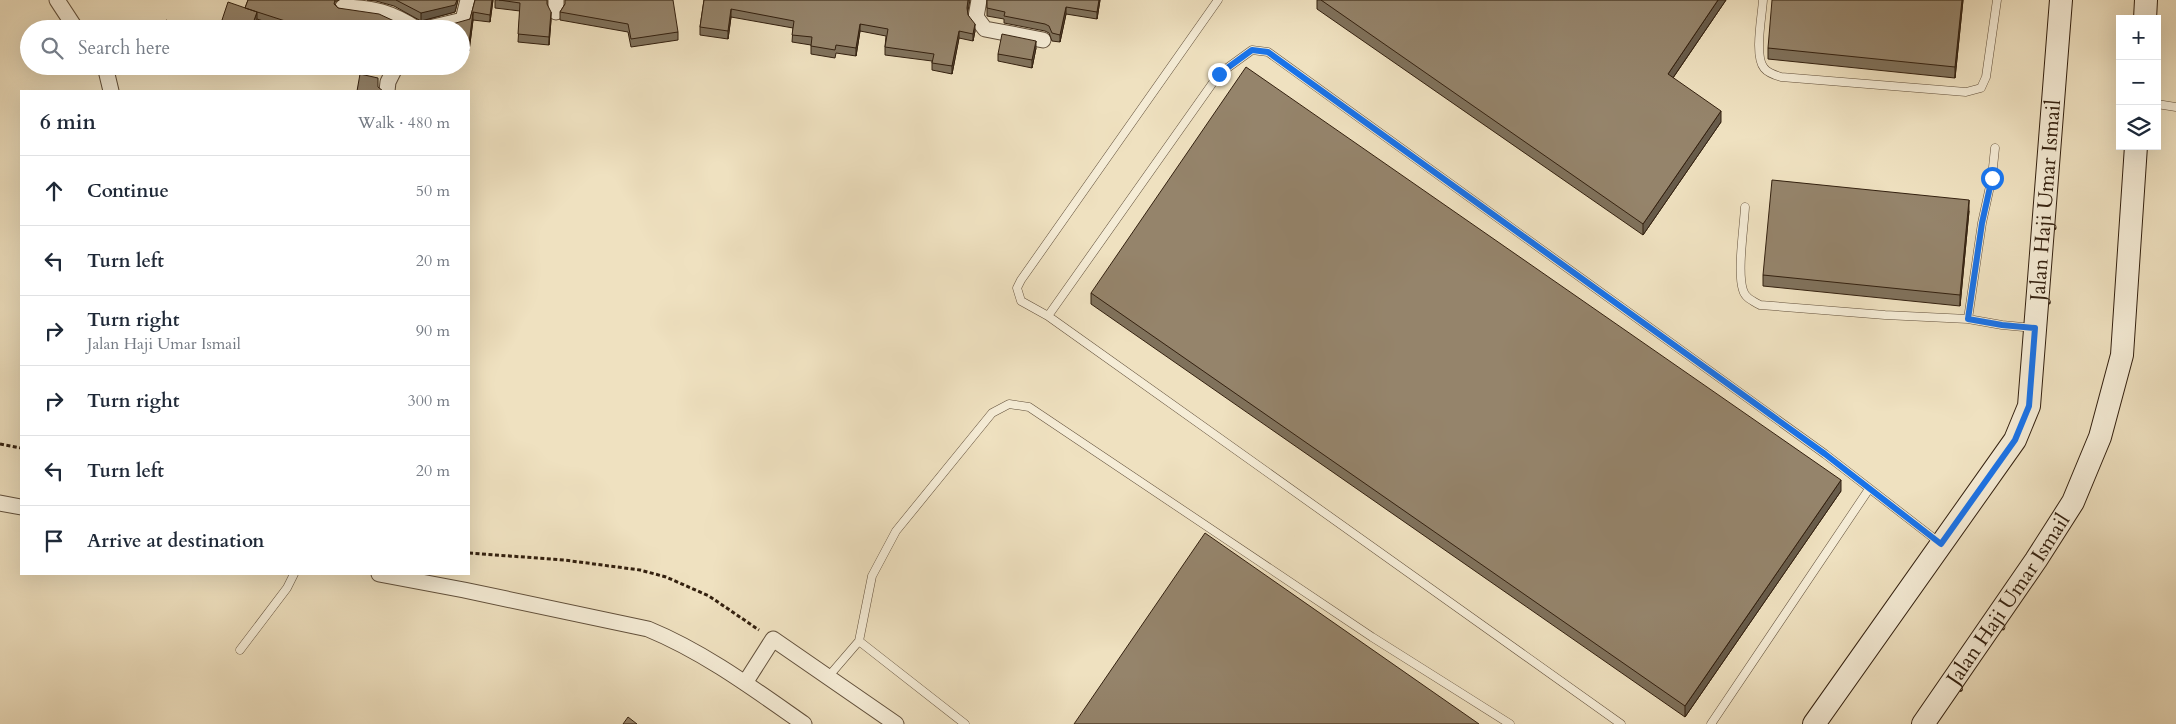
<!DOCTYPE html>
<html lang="en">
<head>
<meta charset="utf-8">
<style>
  body { margin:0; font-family:Cardo,serif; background:#f2f2f3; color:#1f2937 }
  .controls { position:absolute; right:15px; top:15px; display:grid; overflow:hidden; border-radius:0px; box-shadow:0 5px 20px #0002 }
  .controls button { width:45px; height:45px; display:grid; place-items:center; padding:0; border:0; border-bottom:1px solid #e0e1e3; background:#fff; color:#1f2937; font:25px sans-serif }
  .stop { position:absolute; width:15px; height:15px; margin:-11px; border:4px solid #1a73e8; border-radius:50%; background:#fff }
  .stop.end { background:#1a73e8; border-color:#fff; box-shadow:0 1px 5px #0008 }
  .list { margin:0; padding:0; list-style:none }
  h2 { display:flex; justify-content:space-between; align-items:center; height:65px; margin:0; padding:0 20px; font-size:21px }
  h2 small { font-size:16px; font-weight:400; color:#747a83 }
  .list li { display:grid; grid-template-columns:32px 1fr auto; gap:15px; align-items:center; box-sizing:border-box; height:70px; padding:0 20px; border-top:1px solid #e0e1e3 }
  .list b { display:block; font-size:19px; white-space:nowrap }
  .list p { margin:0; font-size:16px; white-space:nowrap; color:#747a83 }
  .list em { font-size:16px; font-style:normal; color:#747a83 }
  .icon { flex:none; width:28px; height:28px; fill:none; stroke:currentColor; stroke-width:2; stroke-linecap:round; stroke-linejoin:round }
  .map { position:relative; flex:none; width:2176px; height:724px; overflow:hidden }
  .search { position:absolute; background:#fff; box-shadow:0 5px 20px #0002; left:20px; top:20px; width:450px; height:55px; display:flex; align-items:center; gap:12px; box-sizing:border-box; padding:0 18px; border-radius:28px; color:#747a83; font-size:19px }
  .panel { position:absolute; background:#fff; box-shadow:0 5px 20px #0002; left:20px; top:90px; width:450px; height:485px; border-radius:0px }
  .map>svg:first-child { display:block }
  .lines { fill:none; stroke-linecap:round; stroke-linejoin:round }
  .lane-casing { stroke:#62503b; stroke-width:9 }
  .street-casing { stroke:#62503b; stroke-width:17 }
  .secondary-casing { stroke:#33200f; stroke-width:24 }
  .path { stroke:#33200f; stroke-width:3; stroke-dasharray:4 2.5; stroke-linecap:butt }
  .lane { stroke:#f5ecd6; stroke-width:8 }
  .street { stroke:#f5ecd6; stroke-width:15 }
  .secondary { stroke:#f5ecd6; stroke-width:22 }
  .wall { fill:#80725c; stroke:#33200f }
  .shaded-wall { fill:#685c4b; stroke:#33200f }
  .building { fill:#95846b; stroke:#33200f }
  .route { stroke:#1a73e8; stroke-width:6 }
  .labels { text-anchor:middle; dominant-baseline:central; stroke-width:4; stroke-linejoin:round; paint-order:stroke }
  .street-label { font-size:21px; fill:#33200f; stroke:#f5ecd6 }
</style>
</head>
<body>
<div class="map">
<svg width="2176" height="724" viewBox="0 0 2176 724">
  <rect width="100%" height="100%" fill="#efe1c0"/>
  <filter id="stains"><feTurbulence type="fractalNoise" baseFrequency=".004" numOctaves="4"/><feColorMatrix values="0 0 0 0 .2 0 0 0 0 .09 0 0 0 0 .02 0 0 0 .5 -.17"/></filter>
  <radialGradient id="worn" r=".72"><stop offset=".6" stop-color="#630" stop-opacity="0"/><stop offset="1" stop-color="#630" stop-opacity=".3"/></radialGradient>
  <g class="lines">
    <g class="lane-casing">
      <path id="lane" d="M1218 0 1021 280 1017 288 1021 301 1048 316 1621 724
        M1763 0C1762 16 1754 56 1764 68 1768 73 1774 75 1781 77L1966 92 1981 88 1986 77 1997 0
        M2157 104 2176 107
        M1995 148 1992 177 1982 223 1968 319 2002 325 2034 328
        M1745 207C1744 227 1737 272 1743 290 1745 298 1753 301 1760 305L1885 315 1968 319
        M1048 316 1219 74 1252 50 1268 52 1825 454 1940 543
        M859 641 872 576 896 531 992 413 1009 404 1029 407 1372 637 1510 724
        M240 650 287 588 294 574
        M828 677 859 641 965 724
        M1711 724 1869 489"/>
    </g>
    <g class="street-casing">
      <path id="street" d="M57 0 76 29
        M979 0 976 17 985 29 1043 40
        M343 7C375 8 390 12 417 29
        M556 12V0
        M425 29 463 20 468 0
        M105 66 111 91
        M387 91 388 82 396 66
        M0 503 21 507
        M379 574 464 590 648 629C704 652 754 689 804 724
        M745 683 773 639 896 724"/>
    </g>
    <g class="secondary-casing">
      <g id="secondary">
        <path d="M2145 19 2146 0"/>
        <path id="s1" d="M1814 724 2015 440 2029 406 2061 0"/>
        <path id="s2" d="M1923 724 2036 560 2073 502 2100 437 2122 355 2136 146"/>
      </g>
    </g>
    <path class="path" d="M0 444 21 448
      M469 553 564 560 640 570 666 577 709 596 759 630"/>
    <use href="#lane" class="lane"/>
    <use href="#street" class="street"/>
    <use href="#secondary" class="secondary"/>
  </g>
  <path class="wall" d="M248 0H339L335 2V4L338 8 407 29H288L257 19 254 29H224L222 28V20L245 8Z
    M367 0H458L455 12 421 21 394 6 376 1Z
    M475 0H493L490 22 473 20 469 51 461 50V29L470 19Z
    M495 0H547V4L551 20 549 45 518 42 520 11 495 8Z
    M704 0 967 12 975 31 973 41 959 38 952 74 932 70V61L885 55V47L886 36 860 31 856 56 836 53 835 58 811 54V45L792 42 793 28 731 17 728 39 700 35V27Z
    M987 0H1100L1097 19 1066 14 1060 42 1052 41 1049 33 1045 31 1004 23V19L987 16Z
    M1317 0H1726L1673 78 1721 122 1643 235 1317 9Z
    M1963 0 1955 78 1768 59V48Z
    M565 4 678 32V40L631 47 628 32 560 20V12Z
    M1036 48 1032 68 998 61V54Z
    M1969 211 1960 306 1763 286V275Z
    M1091 293 1841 491 1685 717 1091 304Z"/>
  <path class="shaded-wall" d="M457 0H458L455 12 421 21V13Z
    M492 0H493L490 22V15Z
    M968 0H970L967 16V8Z
    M1099 0H1100L1097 19V12Z
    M1718 0H1726L1668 85V74Z
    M1962 0H1963L1955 78V67Z
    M1066 7V14L1060 42V35Z
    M731 9V17L728 39V31Z
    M257 12V19L254 29H251Z
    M473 12V20L469 51V43Z
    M551 12V20L549 45V37Z
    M860 24V31L856 56V48Z
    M975 24V31L973 41V34Z
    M959 31V38L952 74V66Z
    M1036 41V48L1032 68V60Z
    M1721 111V122L1643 235V224Z
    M1969 200V211L1960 306V295Z
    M1841 480V491L1685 717V706Z"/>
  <path class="building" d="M248 0H335L334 4 338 8 379 14 407 27V29H310L245 8Z
    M396 0H457L455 5 421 13Z
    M475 0H492L490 15 473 12 469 43 461 42V29H438V28L470 19Z
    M499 0H547V4L551 12 549 37 518 34 520 3Z
    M565 0H673L678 32 631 39 628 24 560 12 565 4Z
    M704 0H968L967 8 968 15 975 24 973 34 959 31 952 66 932 63 934 54 885 47 888 29 860 24 856 48 836 45 835 50 811 46 812 37 792 35 794 21 731 9 728 31 700 27Z
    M987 0H1099L1097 12 1066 7 1060 35 1052 33 1049 26 1045 24 1004 16 1005 12 987 8Z
    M1321 0H1718L1668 74 1721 111 1643 224Z
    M1772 0H1962L1955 67 1768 48Z
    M228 2 257 12 251 29H246L222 20Z
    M166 20 189 29H163Z
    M1002 34 1036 41 1032 60 998 54Z
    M1246 67 1841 480 1685 706 1091 293Z
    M360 74 378 78V87L383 91H357Z
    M1772 180 1969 200 1960 295 1763 275Z
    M1205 533 1479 724H1074Z
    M628 717 637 724H623Z"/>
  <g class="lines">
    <path class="route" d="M1219 74 1252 50 1268 52 1825 454 1941 544 2015 440 2029 406 2035 328 2002 325 1968 319 1982 223 1992 178"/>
  </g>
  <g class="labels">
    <g class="street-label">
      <text stroke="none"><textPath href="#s1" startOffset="591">Jalan Haji Umar Ismail</textPath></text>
      <text stroke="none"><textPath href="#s2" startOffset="151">Jalan Haji Umar Ismail</textPath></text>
    </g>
  </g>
  <rect width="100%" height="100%" filter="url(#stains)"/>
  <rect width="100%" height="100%" fill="url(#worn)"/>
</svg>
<div class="controls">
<button>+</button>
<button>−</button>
<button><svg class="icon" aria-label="layers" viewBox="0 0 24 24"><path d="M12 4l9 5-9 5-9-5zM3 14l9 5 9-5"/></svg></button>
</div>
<div class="stop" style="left:1992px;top:178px"></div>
<div class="stop end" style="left:1219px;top:74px"></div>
<div class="search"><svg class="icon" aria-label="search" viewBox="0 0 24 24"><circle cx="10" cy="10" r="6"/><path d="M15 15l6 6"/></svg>Search here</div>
<section class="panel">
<h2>6 min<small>Walk · 480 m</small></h2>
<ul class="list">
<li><svg class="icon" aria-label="ahead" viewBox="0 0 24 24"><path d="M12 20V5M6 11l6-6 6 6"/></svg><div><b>Continue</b></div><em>50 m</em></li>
<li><svg class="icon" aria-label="left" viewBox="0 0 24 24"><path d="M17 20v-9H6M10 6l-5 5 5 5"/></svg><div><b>Turn left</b></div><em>20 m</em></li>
<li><svg class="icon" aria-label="right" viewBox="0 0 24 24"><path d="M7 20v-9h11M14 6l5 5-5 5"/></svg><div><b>Turn right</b><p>Jalan Haji Umar Ismail</p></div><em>90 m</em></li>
<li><svg class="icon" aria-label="right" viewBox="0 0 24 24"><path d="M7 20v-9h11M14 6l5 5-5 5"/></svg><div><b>Turn right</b></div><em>300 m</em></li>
<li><svg class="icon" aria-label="left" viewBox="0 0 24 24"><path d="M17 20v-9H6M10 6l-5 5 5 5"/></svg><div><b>Turn left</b></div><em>20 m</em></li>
<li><svg class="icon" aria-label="arrive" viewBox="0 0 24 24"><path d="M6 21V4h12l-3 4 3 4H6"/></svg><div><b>Arrive at destination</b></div></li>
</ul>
</section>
</div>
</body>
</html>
